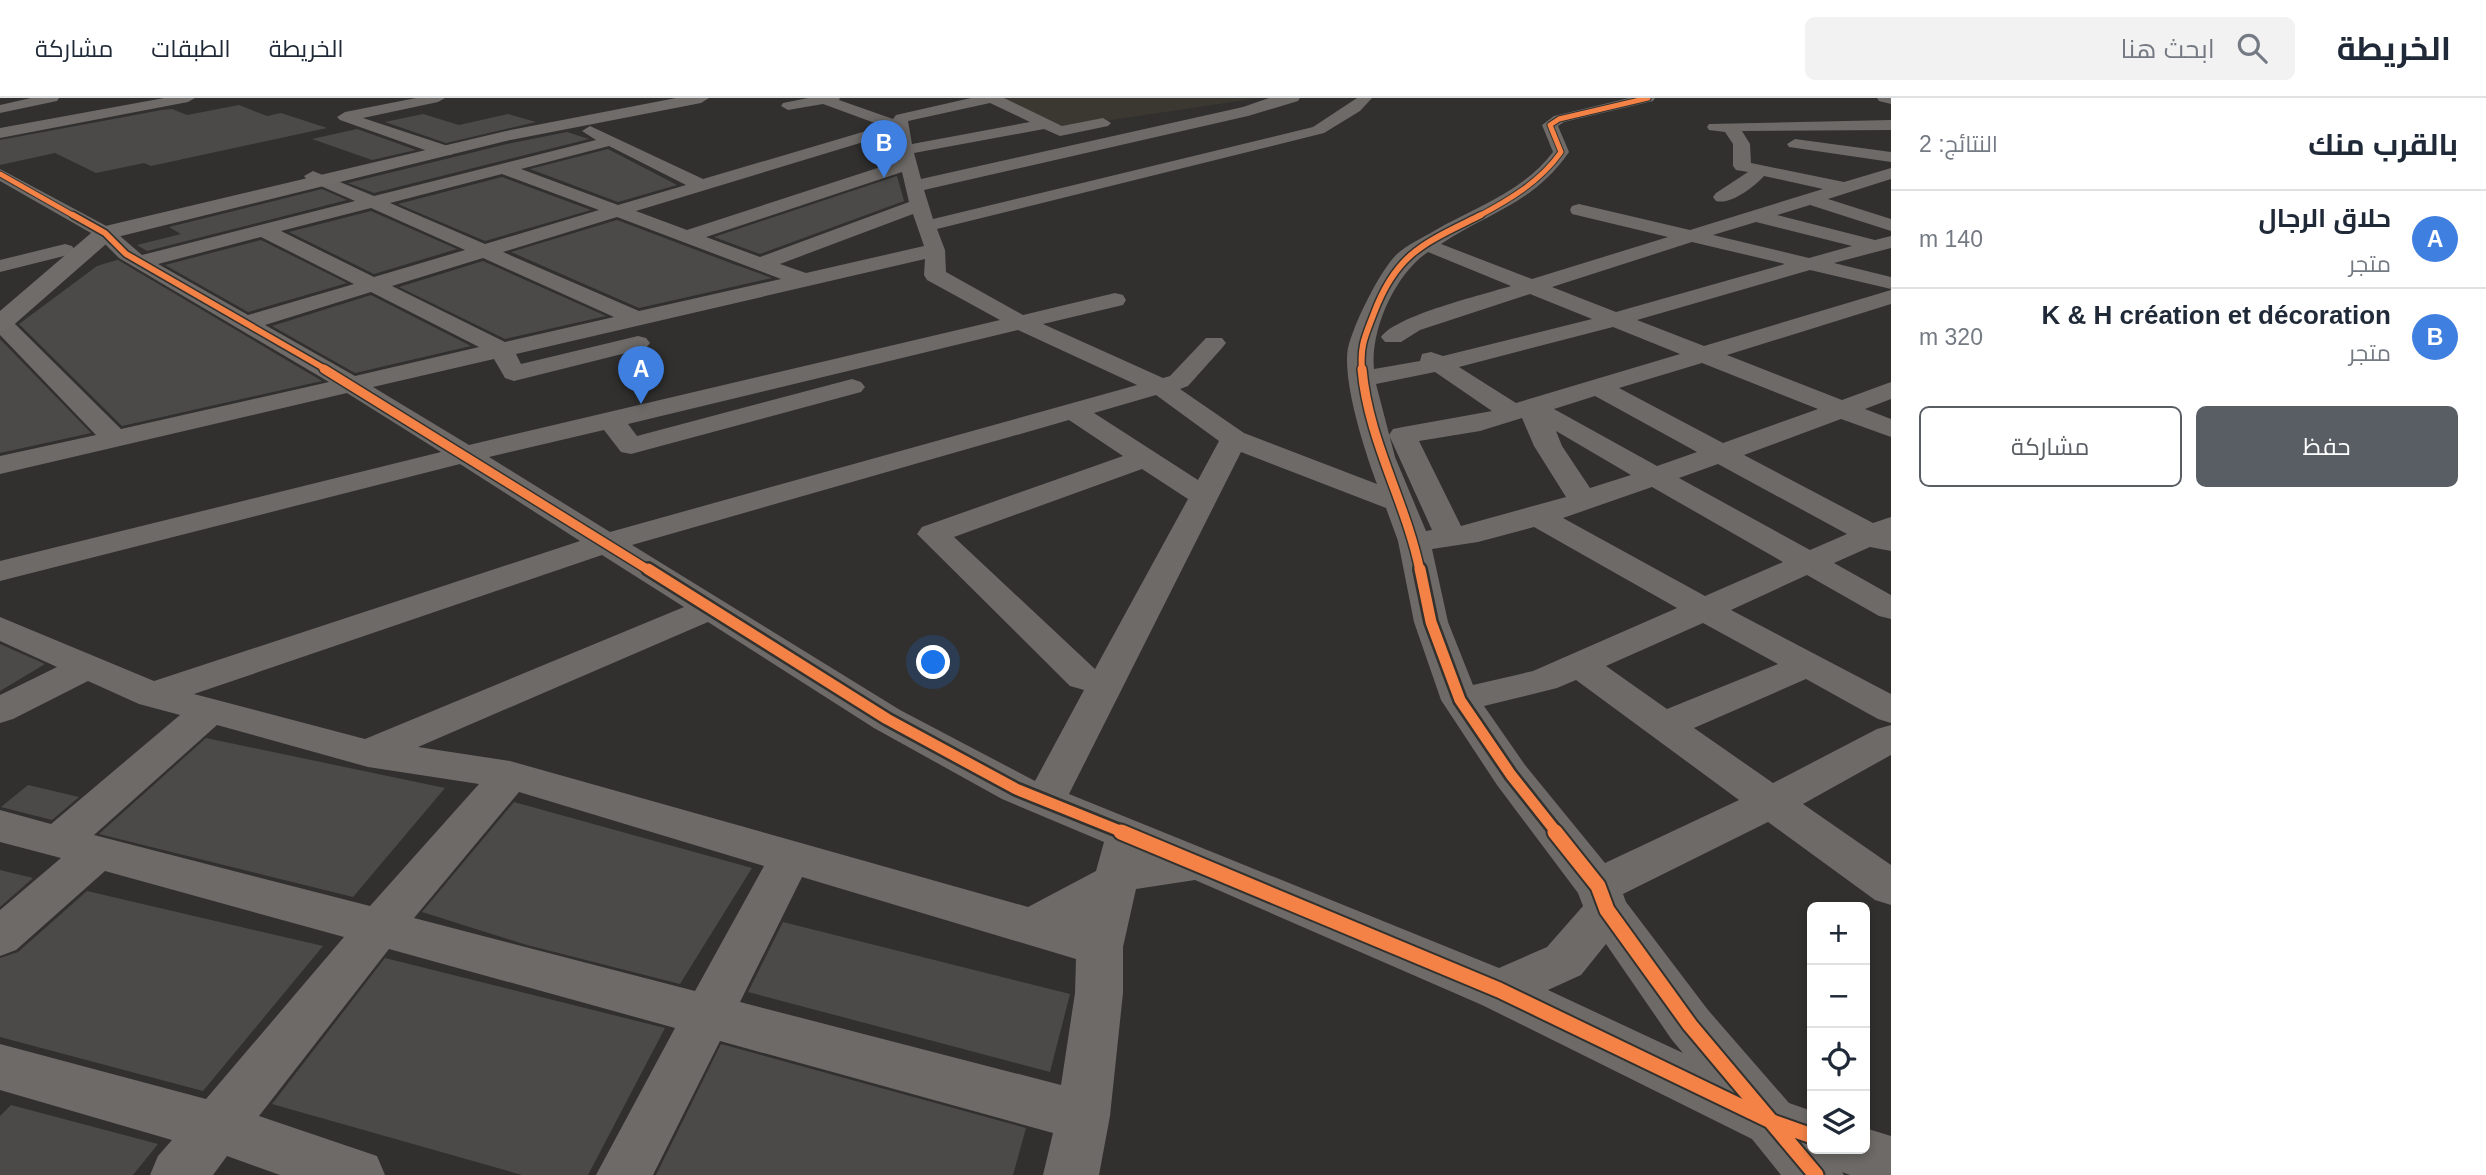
<!DOCTYPE html>
<html lang="ar">
<head>
<meta charset="utf-8">
<style>
  body { margin:0; font-family:Arial,Cairo,sans-serif; background:#f2f2f3; color:#1f2937; direction:rtl }
  .controls { position:absolute; right:21px; bottom:21px; display:grid; overflow:hidden; border-radius:10px; box-shadow:0 4px 10px #0003 }
  .controls button { width:63px; height:63px; display:grid; place-items:center; padding:0; border:0; border-bottom:2px solid #e0e1e3; background:#fff; color:#1f2937; font:35px sans-serif }
  .you { position:absolute; left:934px; top:565px; width:24px; height:24px; margin:-18px; border:5px solid #fff; border-radius:50%; background:#1a73e8; box-shadow:0 0 0 10px #1a73e833 }
  .badge { display:grid; place-items:center; width:46px; height:46px; border-radius:50%; background:#595e65; color:#fff; font-size:23px; font-weight:700 }
  .pin { position:absolute; translate:-50% -58px; filter:drop-shadow(0 2px 4px #0008) }
  .pin::after { content:''; position:absolute; top:37px; width:24px; height:21px; background:inherit; clip-path:polygon(0 0,100% 0,50% 100%) }
  .list { margin:0; padding:0; list-style:none }
  h2 { display:flex; justify-content:space-between; align-items:center; height:91px; margin:0; padding:0 28px; font-size:30px }
  h2 small { font-size:23px; font-weight:400; color:#747a83 }
  .list li { display:grid; grid-template-columns:46px 1fr auto; gap:21px; align-items:center; box-sizing:border-box; height:98px; padding:0 28px; border-top:2px solid #e0e1e3 }
  .list b { display:block; font-size:26px; white-space:nowrap }
  .list p { margin:0; font-size:23px; white-space:nowrap; color:#747a83 }
  .list em { font-size:23px; font-style:normal; color:#747a83 }
  .actions { display:flex; gap:14px; padding:21px 28px }
  .actions a { flex:1; padding:16px 0; border:2px solid #595e65; border-radius:10px; text-align:center; font-size:24px; color:#595e65 }
  .actions .main { background:#595e65; color:#fff }
  .icon { flex:none; width:38px; height:38px; fill:none; stroke:currentColor; stroke-width:2; stroke-linecap:round; stroke-linejoin:round }
  .map { position:relative; flex:none; width:1891px; height:1077px; overflow:hidden; direction:ltr }
  header { display:flex; align-items:center; gap:42px; box-sizing:border-box; height:98px; padding:0 35px; background:#fff; border-bottom:2px solid #e0e1e3 }
  header strong { font-size:33px }
  nav { display:flex; gap:38px; margin-inline-start:auto; font-size:24px }
  .search { width:490px; height:63px; background:#f2f2f3; display:flex; align-items:center; gap:18px; box-sizing:border-box; padding:0 24px; border-radius:10px; color:#747a83; font-size:26px }
  main { display:flex }
  aside { flex:1; background:#fff }
  .map>svg:first-child { display:block }
  .built { fill:#3b3831 }
  .building { fill:#4b4a49 }
  .lines { fill:none; stroke-linecap:round; stroke-linejoin:round }
  .street { fill:#6d6a67; fill-rule:evenodd }
  .secondary { fill:#706c6a; fill-rule:evenodd }
  .cycleway-far4-casing { stroke:#32312e; stroke-width:7 }
  .cycleway-far3-casing { stroke:#32312e; stroke-width:9 }
  .cycleway-far2-casing { stroke:#32312e; stroke-width:12 }
  .cycleway-far1-casing { stroke:#32312e; stroke-width:16 }
  .cycleway-casing { stroke:#32312e; stroke-width:19 }
  .cycleway-far4 { stroke:#f48246; stroke-width:5 }
  .cycleway-far3 { stroke:#f48246; stroke-width:6 }
  .cycleway-far2 { stroke:#f48246; stroke-width:9 }
  .cycleway-far1 { stroke:#f48246; stroke-width:11 }
  .cycleway { stroke:#f48246; stroke-width:15 }
</style>
</head>
<body>
<header>
<strong>الخريطة</strong>
<div class="search"><svg class="icon" aria-label="search" viewBox="0 0 24 24"><circle cx="10" cy="10" r="6"/><path d="M15 15l6 6"/></svg>ابحث هنا</div>
<nav><a>الخريطة</a><a>الطبقات</a><a>مشاركة</a></nav>
</header>
<main>
<aside>
<h2>بالقرب منك<small>النتائج: 2</small></h2>
<ul class="list">
<li><span class="badge" style="background:#3f7fe0">A</span><div><b>حلاق الرجال</b><p>متجر</p></div><em>140 m</em></li>
<li><span class="badge" style="background:#3f7fe0">B</span><div><b>K &amp; H création et décoration</b><p>متجر</p></div><em>320 m</em></li>
</ul>
<div class="actions"><a class="main">حفظ</a><a>مشاركة</a></div>
</aside>
<div class="map">
<svg width="1891" height="1077" viewBox="0 0 1891 1077">
  <rect width="100%" height="100%" fill="#31302f"/>
  <path class="built" d="M1000 0H1259L1064 29Z"/>
  <path class="building" d="M239 7 267 18 281 15 327 30 151 68 144 65 96 75 55 55 0 67V42L162 12 172 11 187 17Z
    M423 16 459 27 508 16 536 24 446 45 385 24Z
    M357 31 416 52 372 62 312 41Z
    M567 34 589 41 374 95 348 85 507 46Z
    M608 51 677 87 618 104 530 71Z
    M897 78 904 103 760 156 714 139Z
    M502 79 591 112 485 143 398 106Z
    M322 91 347 102 143 154 147 153 137 147 181 136 169 129Z
    M371 113 457 151 374 176 289 134Z
    M617 122 736 167 772 180 639 210 511 154Z
    M261 142 347 185 248 214 165 167Z
    M117 162H118L322 283 122 328 19 226 97 168Z
    M483 163 606 218 505 241 399 189Z
    M371 197 471 248 355 275 272 228Z
    M0 241 91 335 0 355Z
    M0 546 45 566 0 593Z
    M206 640 445 690 353 799 99 736Z
    M28 687 79 699 52 722 1 709Z
    M514 704 752 770 680 886 527 847 422 814Z
    M0 772 33 780 0 809Z
    M87 793 323 848 203 993 0 939V860L18 854Z
    M783 824 1070 896 1050 974 748 894Z
    M385 860 665 930 588 1077H522L272 1006Z
    M721 946 1026 1030 1013 1077H656Z
    M11 1007 158 1046 133 1077H0V1018Z"/>
  <g class="lines">
    <path class="street" d="M31 0H59L57 3 0 15V7Z
      M164 0H195L188 4 0 40V30Z
      M416 0H445L438 4 363 20 451 49 453 53 451 57H439L340 22 337 19 345 14Z
      M808 0H840L839 2 893 21 896 17 971 0H1004L1062 28 1103 20 1111 25 1108 28 1060 38 1044 31 914 55 921 81 1243 9 1269 0H1300L1298 3 1248 18 924 92 933 121 1313 29 1357 0H1372L1360 13 1324 35 937 131 945 152 946 174 1023 217 1115 195 1123 197 1126 202 1123 207 1043 226 1163 280 1170 278 1206 240H1222L1226 245 1222 250 1188 288 1180 291 1244 335 1377 386C1365 354 1342 283 1348 250 1353 227 1380 172 1397 156 1407 147 1422 140 1434 133 1475 109 1523 94 1553 54L1542 27 1554 18 1629 0H1655L1653 3 1564 24 1558 28 1569 54C1534 105 1490 114 1441 146L1532 181 1668 139 1572 116 1570 112 1572 108 1579 106 1690 132 1823 91 1764 78C1754 89 1731 107 1716 103L1713 99 1716 95 1748 74 1736 72 1733 68V46L1725 34 1709 32 1707 29 1709 26 1891 22V32L1742 33 1750 46 1751 65 1844 84 1891 70V81L1828 101 1891 121V133L1810 107 1777 117 1875 142 1891 138V150L1834 165 1891 179V191L1810 172 1637 222 1704 248 1891 192V206L1727 257 1842 302 1891 284V301L1865 311 1891 321V339L1841 321 1744 357 1873 425 1891 419V453L1870 449 1834 465 1891 497V521L1879 518 1807 477 1731 512 1891 596V625L1878 621 1806 581 1694 630 1773 685 1877 631 1891 627V657L1803 706 1891 767V807L1875 802 1768 724 1623 796 1626 804 1708 912 1789 1005 1812 1013V1051H1865V1030L1891 1038V1077H1850L1842 1074 1844 1077H1781L1752 1041 1482 907 1195 782 1136 791 1123 849V895L1110 1018 1099 1077H1043L1053 1035 720 943 653 1077H596L675 930 389 851 259 1018 377 1058 385 1077H280L227 1058 213 1077H150L158 1058 172 1042 0 992V946L206 1001 344 839 105 773 16 852 0 858V812L61 760 0 744V712L51 726 180 617 139 606 88 583 13 621 0 625V597L57 569 0 543V519L154 583 580 443 460 366 0 483V463L441 354 347 295 0 376V358L96 337 0 237V218L9 220 121 331 329 284 119 160 98 139 0 83V71L112 131 142 157 355 103 307 82 304 78 313 73 374 98 596 42 582 33 590 28 703 81 883 28 823 6 788 12 781 8 783 5ZM990 5 1030 24 912 46 908 23ZM893 35 899 63 687 132 636 113ZM609 48 686 87 618 107 521 71ZM902 74 909 104 760 159 706 139ZM502 76 599 112 485 146 390 105ZM371 110 465 152 374 179 281 133ZM913 116 924 148 806 175 780 166ZM617 119 781 181 639 213 503 154ZM1756 124 1852 148 1809 160 1713 137ZM261 139 354 186 248 217 158 166ZM1692 144 1785 166 1616 214 1552 189ZM1428 154 1511 188C1482 197 1397 217 1381 239L1385 244H1401L1420 232 1530 196 1592 221 1443 258 1431 254 1422 256 1420 263 1374 271C1370 232 1395 176 1428 154ZM483 160 614 219 505 244 392 188ZM925 161 924 177 927 182 1000 222 469 347 373 289 494 261 505 280 514 283 646 250 650 245 646 240 638 238 521 266 516 256ZM371 194 479 249 355 278 265 227ZM1613 229 1680 256 1516 305 1459 269ZM1018 232 1137 287 610 434 489 359 604 332 621 354 631 356 861 294 865 289 861 284 852 281 637 338 628 326ZM1702 265 1818 311 1723 345 1619 290ZM1435 274 1492 313 1403 329 1393 331 1389 337 1432 432 1426 433 1395 359 1376 286ZM1156 297 1219 343 1198 382 1094 315ZM1595 298 1697 354 1657 368 1554 311ZM1522 320 1534 348 1566 399 1461 428 1419 343 1480 333ZM1069 322 1123 358 922 429 917 436 1070 588 1084 592 1035 683 900 612 632 447ZM1556 333 1631 377 1590 390 1562 348ZM1241 354 1386 410 1398 443 1414 524 1441 602 1497 687 1578 795 1583 808 1547 849 1499 870 1069 696ZM1718 366 1847 436 1810 452 1679 380ZM1142 371 1188 401 1095 571 954 439ZM1652 389 1783 464 1705 498 1563 420ZM1534 429 1677 510 1533 573 1473 587 1448 524 1432 451 1478 444ZM602 457 684 509 365 641 194 596ZM708 524 874 630 1002 701 1104 744 1096 773 1028 809 510 663 418 649ZM1703 525 1778 566 1667 611 1606 568ZM1576 582 1739 702 1605 765 1525 667 1484 608 1557 590ZM217 627 368 669 479 686 370 808 94 737ZM519 694 764 768 695 893 414 820ZM802 779 1076 861 1075 895 1061 987 740 904ZM1606 846 1672 942 1683 955 1548 892 1581 877Z
      M1877 0H1891V6L1879 3Z
      M1795 41 1891 54V64L1789 49 1787 46Z
      M65 146 72 148 75 152 72 156 0 174V162Z"/>
    <path class="secondary" d="M676 0H709L701 5 506 43 113 140 9 231 0 234V213L97 130 506 33Z"/>
    <g class="cycleway-far4-casing">
      <path id="cycleway-far4" d="M0 76 76 119
        M1477 119C1509 102 1540 84 1561 54L1550 27 1559 21 1648 0"/>
    </g>
    <g class="cycleway-far3-casing">
      <path id="cycleway-far3" d="M73 117 105 135 126 156 327 272
        M1362 272C1360 247 1365 239 1374 215 1397 154 1425 145 1481 117"/>
    </g>
    <g class="cycleway-far2-casing">
      <path id="cycleway-far2" d="M324 271 650 473
        M1362 271C1368 342 1406 404 1420 473"/>
    </g>
    <g class="cycleway-far1-casing">
      <path id="cycleway-far1" d="M648 471 887 621 1016 691 1125 735
        M1420 471 1431 524 1460 602 1511 677 1557 735"/>
    </g>
    <g class="cycleway-casing">
      <path id="cycleway" d="M1121 734 1499 892 1775 1025 1812 1038
        M1555 734 1598 788 1607 812 1690 927 1816 1077"/>
    </g>
    <use href="#cycleway-far4" class="cycleway-far4"/>
    <use href="#cycleway-far3" class="cycleway-far3"/>
    <use href="#cycleway-far2" class="cycleway-far2"/>
    <use href="#cycleway-far1" class="cycleway-far1"/>
    <use href="#cycleway" class="cycleway"/>
  </g>
</svg>
<div class="controls">
<button>+</button>
<button>−</button>
<button><svg class="icon" aria-label="locate" viewBox="0 0 24 24"><circle cx="12" cy="12" r="6"/><path d="M12 2v4M12 18v4M2 12h4M18 12h4"/></svg></button>
<button><svg class="icon" aria-label="layers" viewBox="0 0 24 24"><path d="M12 4l9 5-9 5-9-5zM3 14l9 5 9-5"/></svg></button>
</div>
<div class="you"></div>
<div class="pin badge" style="left:641px;top:306px;background:#3f7fe0">A</div>
<div class="pin badge" style="left:884px;top:80px;background:#3f7fe0">B</div>
</div>
</main>
</body>
</html>
